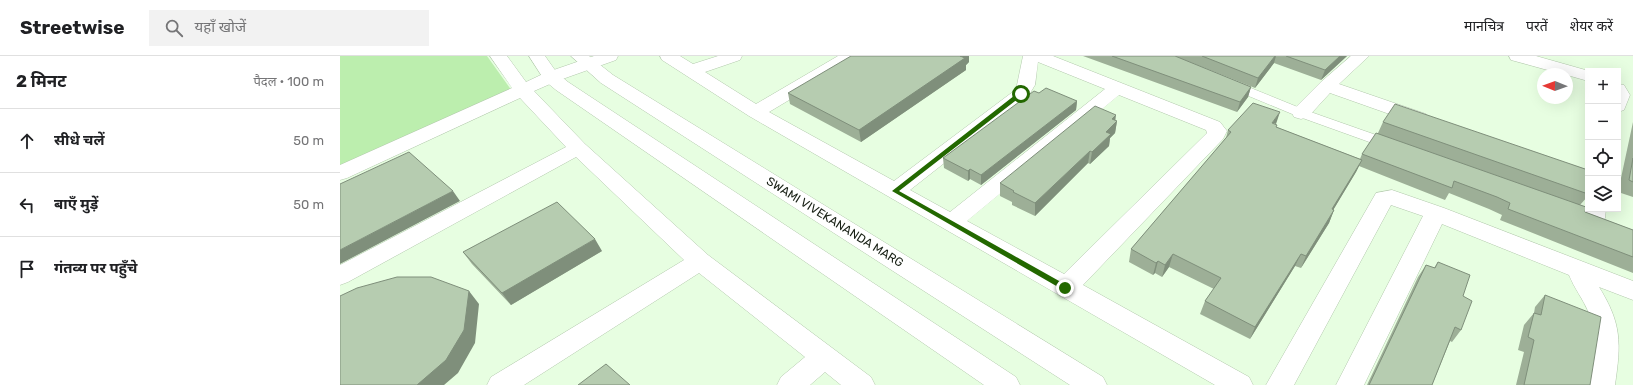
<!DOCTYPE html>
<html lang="hi">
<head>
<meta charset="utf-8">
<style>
  body { margin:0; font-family:Rubik,"Noto Sans Devanagari",sans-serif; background:#f2f2f2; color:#202124 }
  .controls { position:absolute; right:12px; top:12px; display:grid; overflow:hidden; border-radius:0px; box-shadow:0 4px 16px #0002 }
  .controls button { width:36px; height:36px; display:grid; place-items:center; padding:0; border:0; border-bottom:1px solid #e0e0e0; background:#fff; color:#202124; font:20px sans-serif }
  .compass { position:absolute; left:1197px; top:12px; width:36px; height:36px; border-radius:50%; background:#fff; box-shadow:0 4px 16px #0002; rotate:271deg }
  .stop { position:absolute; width:12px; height:12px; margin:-9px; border:3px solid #236800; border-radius:50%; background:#fff }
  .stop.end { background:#236800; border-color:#fff; box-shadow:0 1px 4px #0008 }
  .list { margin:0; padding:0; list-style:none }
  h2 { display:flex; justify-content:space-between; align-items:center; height:52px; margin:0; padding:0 16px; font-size:17px }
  h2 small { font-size:13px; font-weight:400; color:#757577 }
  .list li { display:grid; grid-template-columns:26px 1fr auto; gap:12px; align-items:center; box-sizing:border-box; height:64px; padding:0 16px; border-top:1px solid #e0e0e0 }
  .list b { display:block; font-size:15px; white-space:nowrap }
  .list em { font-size:13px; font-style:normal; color:#757577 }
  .icon { flex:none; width:22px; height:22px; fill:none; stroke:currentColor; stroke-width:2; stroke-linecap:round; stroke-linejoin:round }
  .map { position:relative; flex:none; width:1293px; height:329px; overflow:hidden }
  header { display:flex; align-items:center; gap:24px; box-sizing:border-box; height:56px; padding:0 20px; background:#fff; border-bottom:1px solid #e0e0e0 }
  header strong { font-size:19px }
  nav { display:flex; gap:22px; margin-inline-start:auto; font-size:14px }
  .search { width:280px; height:36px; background:#f2f2f2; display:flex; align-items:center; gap:10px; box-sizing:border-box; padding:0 14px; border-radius:0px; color:#757577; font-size:15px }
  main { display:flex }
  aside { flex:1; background:#fff }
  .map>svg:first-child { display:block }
  .green { fill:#bceeae }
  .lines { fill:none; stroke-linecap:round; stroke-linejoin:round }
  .service-casing { stroke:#b2c8ac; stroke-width:1 }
  .minor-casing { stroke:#b2c8ac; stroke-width:1 }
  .tertiary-casing { stroke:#b2c8ac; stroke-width:1 }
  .service { fill:#fff; fill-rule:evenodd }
  .minor { fill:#fff; fill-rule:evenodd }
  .tertiary { fill:#fff; fill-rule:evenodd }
  .wall { fill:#9daf97 }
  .shaded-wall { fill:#7f8f7b }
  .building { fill:#b6ccb0; stroke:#7f8f7b }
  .route { fill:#236800 }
  .labels { text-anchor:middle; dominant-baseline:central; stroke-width:3; stroke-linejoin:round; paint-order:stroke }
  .street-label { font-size:12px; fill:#171f14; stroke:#fff }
</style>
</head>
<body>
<header>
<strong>Streetwise</strong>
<div class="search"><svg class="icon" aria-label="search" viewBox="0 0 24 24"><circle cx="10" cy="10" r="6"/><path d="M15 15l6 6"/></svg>यहाँ खोजें</div>
<nav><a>मानचित्र</a><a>परतें</a><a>शेयर करें</a></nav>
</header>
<main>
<aside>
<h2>2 मिनट<small>पैदल · 100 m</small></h2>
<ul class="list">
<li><svg class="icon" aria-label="ahead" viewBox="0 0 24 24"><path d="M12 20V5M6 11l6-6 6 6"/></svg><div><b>सीधे चलें</b></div><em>50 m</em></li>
<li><svg class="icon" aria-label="left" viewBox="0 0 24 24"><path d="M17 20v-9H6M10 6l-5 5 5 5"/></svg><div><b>बाएँ मुड़ें</b></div><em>50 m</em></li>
<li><svg class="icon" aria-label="arrive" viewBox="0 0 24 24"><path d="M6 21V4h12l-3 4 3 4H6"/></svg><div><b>गंतव्य पर पहुँचे</b></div></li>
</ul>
</aside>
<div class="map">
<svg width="1293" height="329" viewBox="0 0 1293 329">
  <rect width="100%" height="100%" fill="#e7fee1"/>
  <path class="green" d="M0 0H147L174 38 0 112Z"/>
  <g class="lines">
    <g class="service-casing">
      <path id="service" d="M891 24 965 54 1056 86 1058 89 1056 92 1051 93 1046 92 957 60 887 31 885 28 887 25Z"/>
    </g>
    <g class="minor-casing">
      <path id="minor" d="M150 0H167L186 26 205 17 254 0H278L276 4 217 25 194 35 245 88 368 199 531 321 535 329H501L485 316 470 329H437L441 321 465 301 359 217 184 329H147L151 321 344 204 236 101 8 226 0 229V209L226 91 180 42 7 122 0 124V109L172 32Z
        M320 0H340L353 8 378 0H402L400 4 365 16 416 48 498 0H518L516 4 429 56 554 125 674 35 677 29 683 0H713L880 66 887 75 883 83 743 229 909 321 913 329H875L409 60 322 4ZM698 6 765 33 610 156 570 134 687 42 695 29ZM779 39 866 74 867 77 724 218 627 165Z
        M1011 0H1029L999 28 1086 58 1088 62 1086 66 1079 68 1072 66 990 37 968 61 961 63 954 61 952 57 954 53 981 26Z
        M1169 0H1196L1249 15H1248V25L1227 19V18H1222L1171 4Z
        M1278 28 1284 29 1290 39 1284 54 1278 56Z
        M1052 134 1104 152 1293 225V244L1259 231C1282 268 1281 287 1275 329H1247C1252 305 1257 279 1248 255 1243 243 1234 232 1229 219L1102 168 1024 329H996L1083 160 1051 149 954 329H926L1036 137Z
        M1247 148 1248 153H1266L1265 162 1262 167 1254 170 1246 167C1242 160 1243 155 1247 148Z"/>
    </g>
    <g class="tertiary-casing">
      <path id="tertiary" d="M189 0H205L217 17 228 26 676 321 680 329H644L216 34 205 25Z
        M231 0H249L273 19 763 321 767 329H730L261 27Z"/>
    </g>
    <use href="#service" class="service"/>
    <use href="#minor" class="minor"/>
    <use href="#tertiary" class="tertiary"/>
  </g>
  <path class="wall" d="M743 0H835L911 31 908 41 897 56Z
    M835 0H1007L981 24 934 7 915 32Z
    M629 6 626 9V14L521 86 450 48 448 37Z
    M699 37 737 45 736 54 641 129 630 123 628 125 604 112 603 102Z
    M777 65 775 77 770 82 769 90 750 108 748 107 695 160 672 149V146L660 140V127Z
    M1043 66 1248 114V140L1240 149 1245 156 1293 174V217L1160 164 1162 159 1149 153 1109 137 1105 144 1019 110 1016 116 993 154H994L989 167 961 212 955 210 910 283 860 258 865 245 874 233 829 211 822 221 815 217 813 219 789 206 791 193 886 82 888 74 936 68V71L1020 103 1022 98 1038 77Z
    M1293 66V141L1278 136Z
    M262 195 171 249 132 208 123 196Z
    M1098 206 1123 240 1121 274 1112 286 1110 285 1092 329H1027L1078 221 1086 209 1094 212Z
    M1205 239 1250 329H1176L1184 296 1178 294 1184 269 1194 257 1195 251Z"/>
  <path class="shaded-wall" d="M621 0H629V6L626 9V14L521 86 519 74Z
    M935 0H936L934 7 915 32 918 22Z
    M1000 0H1007L981 24 985 14Z
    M911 31 908 41 897 56 900 46Z
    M737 45 736 54 641 129V119Z
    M940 56 936 68 932 67Z
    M776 59 775 67 777 65 775 77 770 82 769 90 750 108 752 96 766 76 772 63Z
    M750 95 748 107 695 160V147Z
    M1022 104 1016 116 986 166 992 153Z
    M630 113V123L628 125V115Z
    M113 135 120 145 0 208V194Z
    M994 154 989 167 961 212 966 200Z
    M255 183 262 195 171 249 162 237Z
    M833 198 829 211 822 221 825 209Z
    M961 198 955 210 910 283 915 271Z
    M818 205 815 217 813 219 816 207Z
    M129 235 139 248 135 287 118 317 104 329H77Z"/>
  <path class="building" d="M511 0H621H620L625 2 519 74 448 37Z
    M772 0H835L911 31 900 46Z
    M862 0H935L918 22Z
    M946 0H1000L985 14Z
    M706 32 737 45 641 119 630 113 628 115 603 102 694 35 699 37Z
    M913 47 940 56 932 67 937 69 936 71 1022 104 992 153 994 154 966 200 961 198 915 271 865 245 881 222 833 198 825 209 818 205 816 207 791 193 891 76 888 74Z
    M1055 48 1248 114V138L1043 66Z
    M755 50 776 59 772 63 777 65 766 76 771 78 752 96 750 95 695 147 673 136 674 135 660 127Z
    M1036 77 1246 151 1245 156 1293 174V201L1168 153 1170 147 1157 141 1114 125 1112 132 1022 98Z
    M69 96 113 135 0 194V128Z
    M1293 102V126L1289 124Z
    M217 146 255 183 162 237 123 196Z
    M1098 206 1130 219 1123 240 1132 245 1121 274 1115 271 1092 329H1029L1086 209 1095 212Z
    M57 221H91L129 235 124 274 106 304 77 329H0V240L17 232Z
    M1205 239 1261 261 1250 329H1184L1194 284 1188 281 1194 257 1201 259Z
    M266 308 290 329H238Z"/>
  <path class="route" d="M679 36 684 38 559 135 728 230V234L725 235 552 135Z"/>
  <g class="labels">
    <g class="street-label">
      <text transform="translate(495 166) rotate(32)">SWAMI VIVEKANANDA MARG</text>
    </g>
  </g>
</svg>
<div class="controls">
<button>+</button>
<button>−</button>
<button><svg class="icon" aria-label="locate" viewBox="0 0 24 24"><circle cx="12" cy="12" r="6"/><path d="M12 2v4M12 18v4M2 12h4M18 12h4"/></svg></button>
<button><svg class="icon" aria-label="layers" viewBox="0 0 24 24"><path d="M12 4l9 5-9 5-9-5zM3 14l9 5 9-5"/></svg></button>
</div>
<svg class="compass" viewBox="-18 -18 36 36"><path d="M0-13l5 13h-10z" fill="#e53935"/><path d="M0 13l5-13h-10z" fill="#757577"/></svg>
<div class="stop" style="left:681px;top:38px"></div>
<div class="stop end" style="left:725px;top:232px"></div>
</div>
</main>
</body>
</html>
